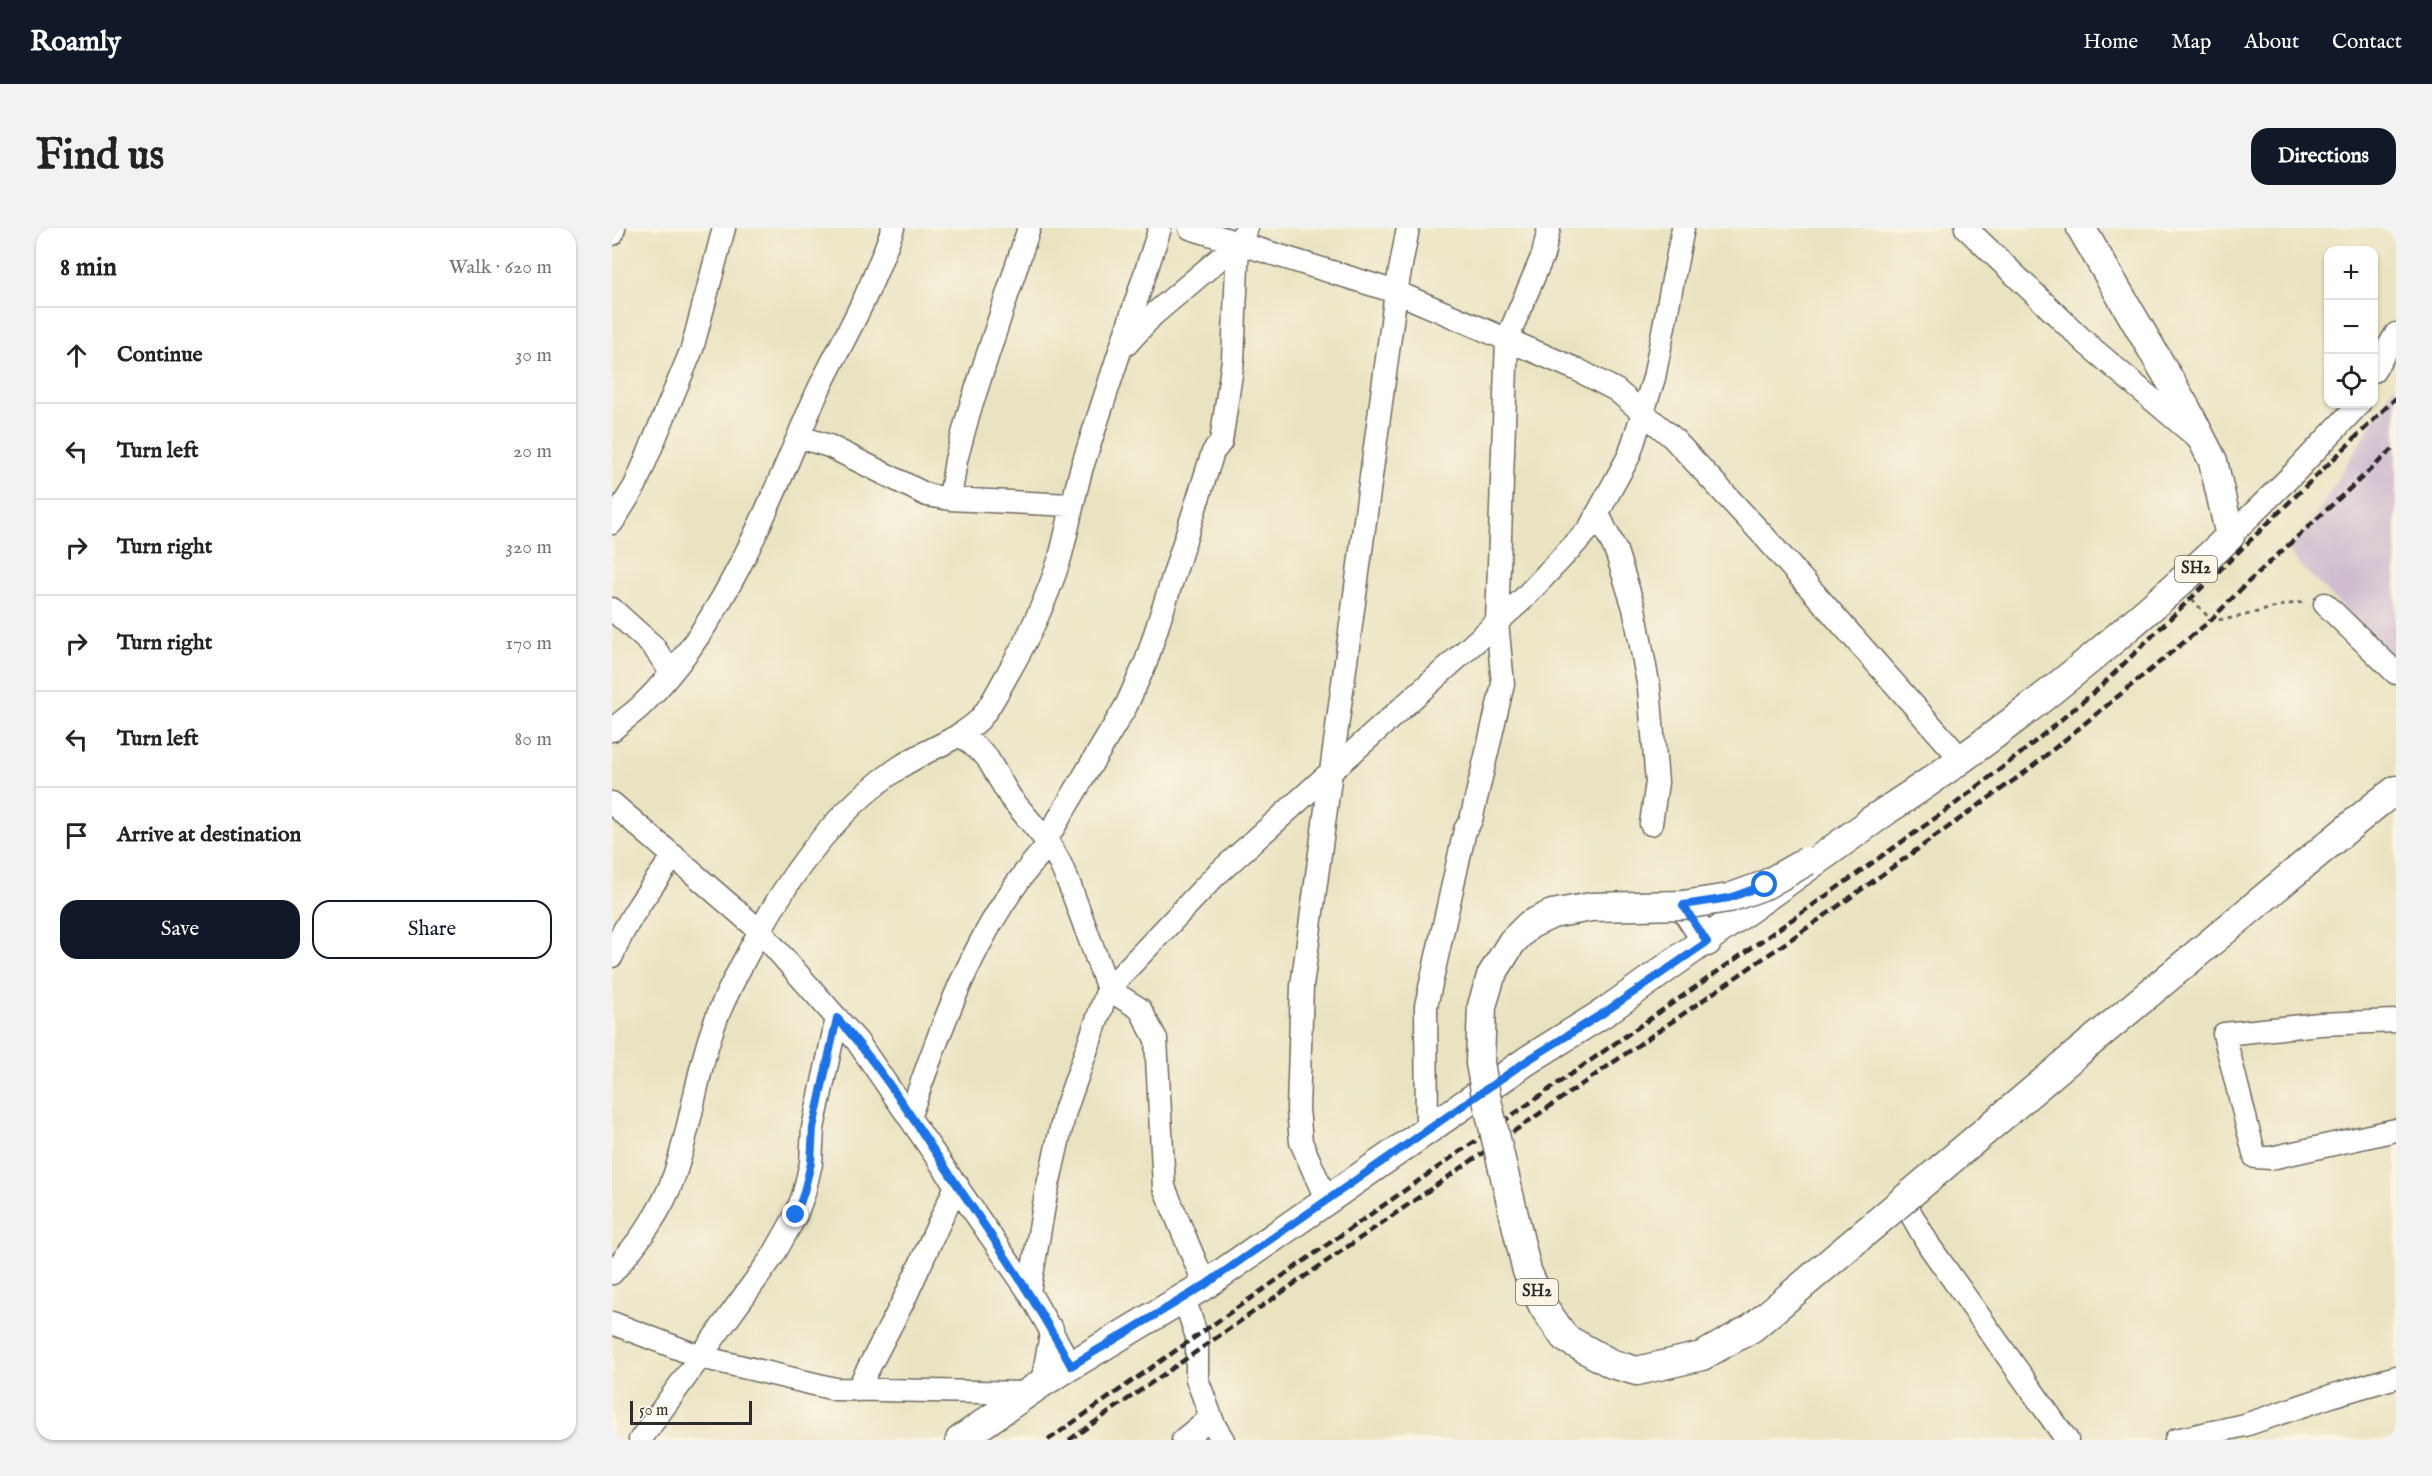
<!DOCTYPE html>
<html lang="en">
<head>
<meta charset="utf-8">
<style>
  body { margin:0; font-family:"IM FELL English",serif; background:#f2f2f2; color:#222 }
  .controls { position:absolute; right:18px; top:18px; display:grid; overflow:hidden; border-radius:12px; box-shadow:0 2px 4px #0004 }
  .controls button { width:54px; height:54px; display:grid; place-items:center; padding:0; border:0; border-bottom:2px solid #e0e0e0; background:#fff; color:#222; font:30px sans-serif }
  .scale { position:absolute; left:18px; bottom:15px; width:122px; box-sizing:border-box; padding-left:6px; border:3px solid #2b2b2b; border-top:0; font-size:16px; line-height:21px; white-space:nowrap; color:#2b2b2b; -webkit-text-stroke:4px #fcf5e5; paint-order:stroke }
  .stop { position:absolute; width:18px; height:18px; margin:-14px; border:4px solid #1a73e8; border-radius:50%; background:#fff }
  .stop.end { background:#1a73e8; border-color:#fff; box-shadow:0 2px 6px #0008 }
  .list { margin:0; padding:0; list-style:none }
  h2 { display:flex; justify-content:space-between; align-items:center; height:78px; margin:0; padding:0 24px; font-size:26px }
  h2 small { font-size:20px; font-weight:400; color:#767676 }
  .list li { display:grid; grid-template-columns:39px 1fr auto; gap:18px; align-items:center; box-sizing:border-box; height:96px; padding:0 24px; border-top:2px solid #e0e0e0 }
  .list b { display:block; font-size:22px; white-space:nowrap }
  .list em { font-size:20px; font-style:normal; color:#767676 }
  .actions { display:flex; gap:12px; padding:18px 24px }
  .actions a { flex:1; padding:14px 0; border:2px solid #111827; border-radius:18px; text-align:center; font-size:21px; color:#111827 }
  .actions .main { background:#111827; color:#fff }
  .icon { flex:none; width:33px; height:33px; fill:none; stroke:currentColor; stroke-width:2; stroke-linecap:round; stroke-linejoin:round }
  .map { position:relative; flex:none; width:1784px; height:1212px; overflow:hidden; border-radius:18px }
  header { display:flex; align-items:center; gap:36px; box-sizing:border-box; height:84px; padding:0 30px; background:#111827; color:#fff }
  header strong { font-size:28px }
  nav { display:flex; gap:33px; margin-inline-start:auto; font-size:21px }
  .intro { display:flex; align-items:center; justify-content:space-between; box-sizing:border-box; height:144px; padding:0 36px }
  h1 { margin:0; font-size:42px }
  .button { padding:15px 27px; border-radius:18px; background:#111827; color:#fff; font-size:21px; font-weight:700 }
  main { display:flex; gap:36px; padding:0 36px }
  aside { flex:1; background:#fff; border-radius:18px; box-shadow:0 2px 4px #0004 }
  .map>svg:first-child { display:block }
  .industrial { fill:#cfbdcf }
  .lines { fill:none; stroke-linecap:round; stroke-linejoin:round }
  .minor-casing { stroke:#6e6b60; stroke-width:25 }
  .major-casing { stroke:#6e6b60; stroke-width:31 }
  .path { stroke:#6e6b60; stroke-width:3; stroke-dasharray:4.5 4.5; stroke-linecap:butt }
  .minor { stroke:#fff; stroke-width:22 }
  .major { stroke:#fff; stroke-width:28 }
  .rail { stroke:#2b2b2b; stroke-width:4.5; stroke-dasharray:9 4.5; stroke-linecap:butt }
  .major-bridge-casing { stroke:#6e6b60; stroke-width:31; stroke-linecap:butt }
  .major-bridge { stroke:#fff; stroke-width:28 }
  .route { stroke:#1a73e8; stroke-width:8 }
  .labels { text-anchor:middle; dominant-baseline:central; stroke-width:5; stroke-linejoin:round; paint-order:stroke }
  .shield { fill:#fcf5e5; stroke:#6a6863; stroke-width:1.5 }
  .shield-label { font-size:16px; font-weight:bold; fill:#2b2b2b }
</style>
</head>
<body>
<header>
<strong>Roamly</strong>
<nav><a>Home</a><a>Map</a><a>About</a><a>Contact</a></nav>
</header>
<div class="intro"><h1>Find us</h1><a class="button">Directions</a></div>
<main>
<aside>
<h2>8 min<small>Walk · 620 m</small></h2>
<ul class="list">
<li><svg class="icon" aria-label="ahead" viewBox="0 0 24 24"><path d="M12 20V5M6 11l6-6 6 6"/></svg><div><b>Continue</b></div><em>30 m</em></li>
<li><svg class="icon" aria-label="left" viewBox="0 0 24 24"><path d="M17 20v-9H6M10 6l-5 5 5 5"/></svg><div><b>Turn left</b></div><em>20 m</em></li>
<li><svg class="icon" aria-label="right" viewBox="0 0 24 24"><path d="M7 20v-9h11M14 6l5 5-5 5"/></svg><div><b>Turn right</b></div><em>320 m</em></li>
<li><svg class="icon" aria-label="right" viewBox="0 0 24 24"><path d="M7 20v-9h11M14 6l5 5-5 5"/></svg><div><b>Turn right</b></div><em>170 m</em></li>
<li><svg class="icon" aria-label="left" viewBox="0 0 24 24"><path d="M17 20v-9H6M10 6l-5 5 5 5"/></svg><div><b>Turn left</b></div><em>80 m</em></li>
<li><svg class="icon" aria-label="arrive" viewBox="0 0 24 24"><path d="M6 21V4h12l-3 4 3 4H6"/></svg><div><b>Arrive at destination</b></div></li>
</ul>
<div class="actions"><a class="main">Save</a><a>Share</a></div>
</aside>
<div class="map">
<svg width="1784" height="1212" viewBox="0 0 1784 1212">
  <rect width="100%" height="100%" fill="#fcf5e5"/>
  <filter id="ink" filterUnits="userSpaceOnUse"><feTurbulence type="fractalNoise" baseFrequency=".0167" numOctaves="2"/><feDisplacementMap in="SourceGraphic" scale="12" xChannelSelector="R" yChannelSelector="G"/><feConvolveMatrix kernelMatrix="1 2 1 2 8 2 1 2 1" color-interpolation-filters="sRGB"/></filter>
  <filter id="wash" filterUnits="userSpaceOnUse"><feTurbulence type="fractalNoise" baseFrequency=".008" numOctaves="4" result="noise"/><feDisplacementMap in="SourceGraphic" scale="24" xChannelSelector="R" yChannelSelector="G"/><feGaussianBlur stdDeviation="1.35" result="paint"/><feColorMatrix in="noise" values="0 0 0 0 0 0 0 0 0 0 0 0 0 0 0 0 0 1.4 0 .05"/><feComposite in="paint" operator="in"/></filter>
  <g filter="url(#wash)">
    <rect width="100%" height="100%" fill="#eae3c1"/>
    <path class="industrial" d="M1784 155V432L1674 323 1698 297Z"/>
  </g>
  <g filter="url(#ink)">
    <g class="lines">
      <g class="minor-casing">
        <path id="minor" d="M578 0 784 64 966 142 1004 162 1060 209 1151 307 1350 532
          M1354 0 1475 116 1588 212
          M0 6 2 0
          M515 116 541 87 626 15 635 0
          M1762 143 1784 106
          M188 209 217 218 315 267 338 271 459 277
          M338 271 344 232 357 184 417 0
          M986 286 1004 323 1022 380 1037 460 1045 554 1039 596
          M0 295 23 258 80 121 112 0
          M1618 308 1683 244 1747 176
          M1713 376 1784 445
          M0 381 41 418 59 444
          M0 502C10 493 22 485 31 476 115 393 159 270 205 165 218 137 233 111 246 84 260 56 271 28 281 0
          M348 506 374 528 398 569 437 616 447 633 458 658 496 761 528 781 544 811 552 959 593 1057
          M0 575 148 703 245 813 417 1064 459 1138
          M434 612 514 478 534 434 601 224 609 214 621 132 626 15
          M0 728C14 692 39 659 62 628
          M1784 793 1708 796 1612 806 1643 929 1659 930 1784 902
          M298 887C332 792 366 692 437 616
          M815 903 814 778 853 602 859 592 891 456 885 394 895 111 931 27 937 0
          M714 971 689 914 686 881 690 758 784 64 796 0
          M1291 972 1318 1019 1455 1212
          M0 1045C25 1016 50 984 62 948 80 896 85 840 105 789 117 760 133 730 148 703 183 638 227 580 288 539 313 522 345 513 367 492 378 480 387 461 395 447 416 411 434 373 447 333 456 302 461 270 470 239L548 0
          M417 1064 434 966 453 883 496 761 603 648 910 372 977 301 1017 228 1042 150 1071 0
          M572 1070 585 1109V1151L602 1197 611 1212
          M0 1095 89 1129 223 1161 414 1165
          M430 1155 440 1101
          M245 1162 291 1074 345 956
          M28 1212 161 1028 184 987 192 965 199 935 201 900 225 790
          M571 1212 599 1189
          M1564 1212 1633 1197 1722 1167 1784 1149"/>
      </g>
      <g class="major-casing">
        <path id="major" d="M1258 593C1345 538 1427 475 1506 408 1544 375 1583 343 1618 308L1601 233 1574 180 1469 0
          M1071 677 1095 714
          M1462 828 1765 576 1784 562
          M348 1212 430 1155 593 1057 916 832 993 784 1274 583"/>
      </g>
      <path class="path" d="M1580 371 1599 392C1631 392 1661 376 1694 374"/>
      <use href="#minor" class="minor"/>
      <use href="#major" class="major"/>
      <path class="rail" d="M436 1212 1215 667 1339 579 1408 526 1487 460 1784 170
        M457 1212 1218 684 1416 542 1599 392 1633 357 1784 218"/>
      <g class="major-bridge-casing">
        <path id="major-bridge" d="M1195 633 1153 657 1117 670 1071 677 979 679 940 686 917 697 900 714 879 748 870 778 868 835 874 868 915 1043 931 1078 953 1110 1000 1136 1025 1143 1090 1128 1140 1100 1462 828"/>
      </g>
      <use href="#major-bridge" class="major-bridge"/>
    </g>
  </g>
  <g class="lines" filter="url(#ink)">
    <path class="route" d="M184 987 192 964 199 935 201 900 225 790C268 838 302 893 337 945 380 1008 423 1071 459 1138L593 1057 916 832 993 784 1095 714 1071 677 1117 670 1153 657"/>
  </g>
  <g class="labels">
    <g class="shield">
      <rect x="1563" y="328" width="42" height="26" rx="4.5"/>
      <rect x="904" y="1051" width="42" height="26" rx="4.5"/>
    </g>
    <g class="shield-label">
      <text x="1584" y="341">SH2</text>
      <text x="925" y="1064">SH2</text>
    </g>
  </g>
</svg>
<div class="controls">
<button>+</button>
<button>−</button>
<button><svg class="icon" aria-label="locate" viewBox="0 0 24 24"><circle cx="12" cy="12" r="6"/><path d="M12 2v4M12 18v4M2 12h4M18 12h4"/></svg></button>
</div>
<div class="scale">50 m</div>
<div class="stop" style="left:1153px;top:657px"></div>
<div class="stop end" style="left:184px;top:987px"></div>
</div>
</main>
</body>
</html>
